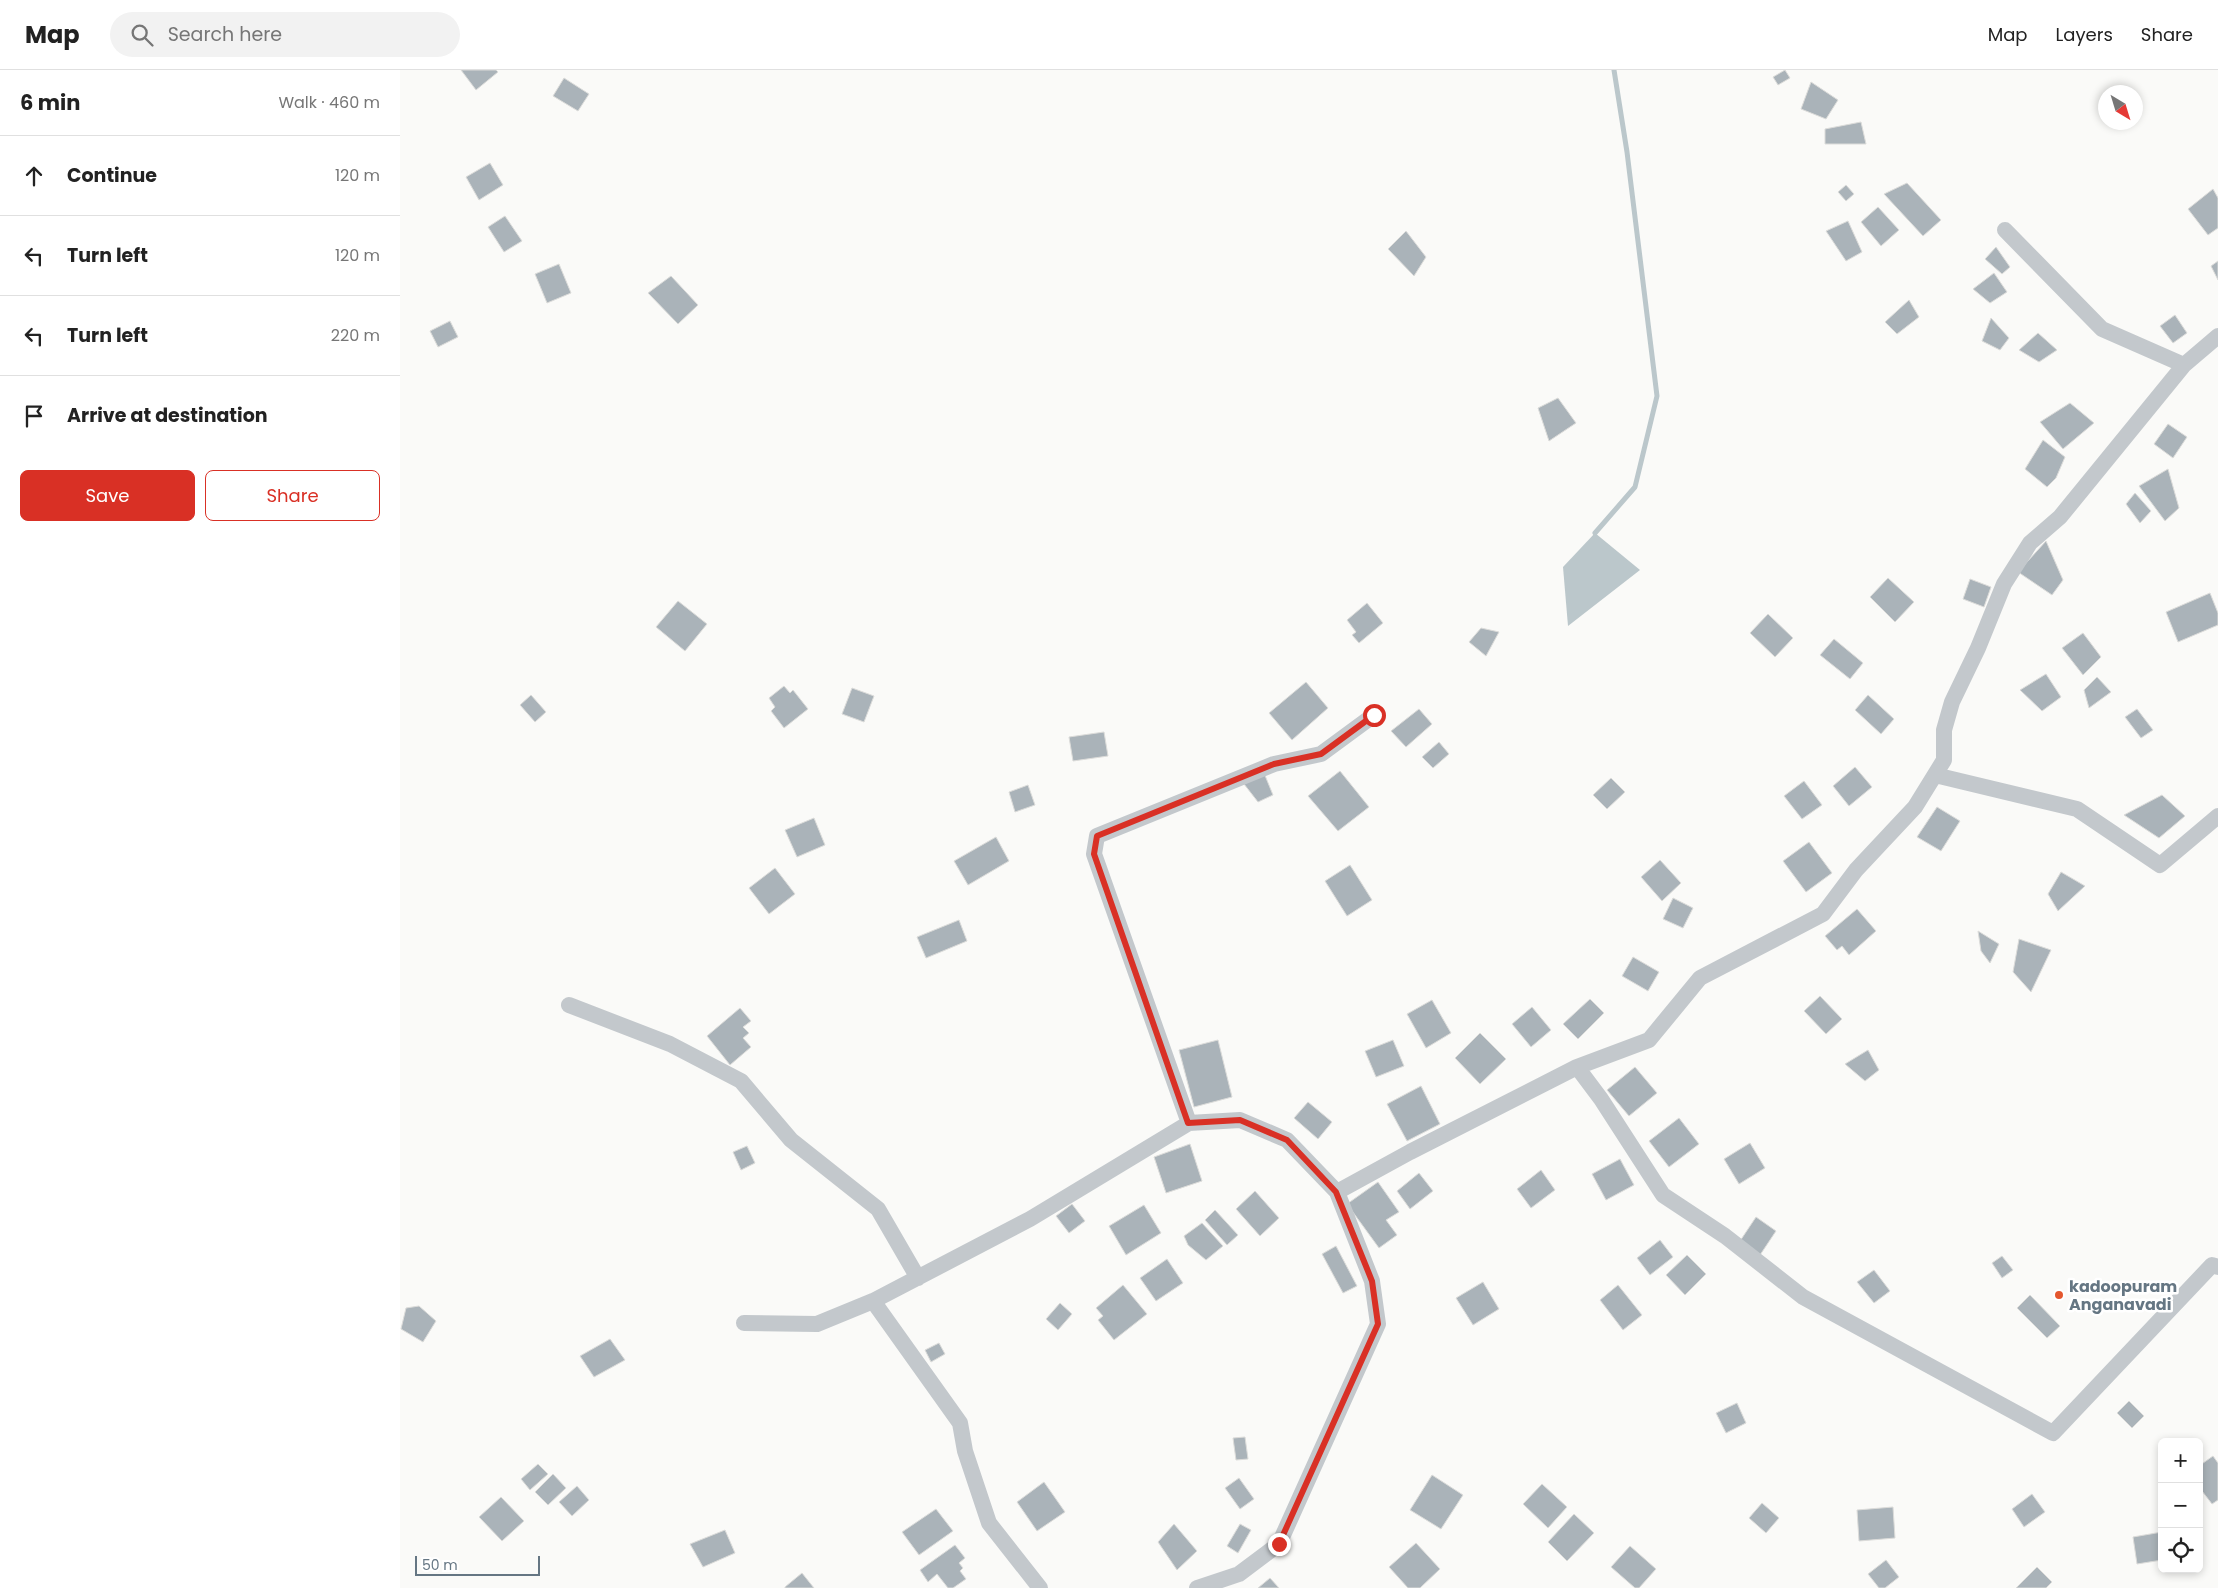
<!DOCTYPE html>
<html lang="en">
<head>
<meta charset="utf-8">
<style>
  body { margin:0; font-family:Poppins,sans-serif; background:#f2f2f2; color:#222 }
  .controls { position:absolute; right:15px; bottom:15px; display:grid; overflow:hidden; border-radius:8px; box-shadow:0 2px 8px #0003 }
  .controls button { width:45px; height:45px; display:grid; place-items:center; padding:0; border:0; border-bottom:1px solid #e0e0e0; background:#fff; color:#222; font:25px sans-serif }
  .compass { position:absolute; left:1698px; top:15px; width:45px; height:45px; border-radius:50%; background:#fff; box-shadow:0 2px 8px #0003; rotate:142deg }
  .scale { position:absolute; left:15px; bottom:12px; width:125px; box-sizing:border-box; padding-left:5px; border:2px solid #657683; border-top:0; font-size:14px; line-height:18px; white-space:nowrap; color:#657683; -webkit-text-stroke:4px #fff; paint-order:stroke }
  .stop { position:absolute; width:15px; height:15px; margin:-11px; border:4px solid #d93025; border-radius:50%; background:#fff }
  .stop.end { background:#d93025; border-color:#fff; box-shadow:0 1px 5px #0008 }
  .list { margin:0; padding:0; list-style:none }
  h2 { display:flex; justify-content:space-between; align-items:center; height:65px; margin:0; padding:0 20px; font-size:21px }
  h2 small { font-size:16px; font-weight:400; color:#767676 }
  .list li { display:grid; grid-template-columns:32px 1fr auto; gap:15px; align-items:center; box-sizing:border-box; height:80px; padding:0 20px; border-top:1px solid #e0e0e0 }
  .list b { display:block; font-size:19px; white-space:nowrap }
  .list em { font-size:16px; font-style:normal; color:#767676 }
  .actions { display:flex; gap:10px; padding:15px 20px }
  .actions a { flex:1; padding:11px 0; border:1px solid #d93025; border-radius:8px; text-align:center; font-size:18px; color:#d93025 }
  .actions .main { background:#d93025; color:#fff }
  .icon { flex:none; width:28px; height:28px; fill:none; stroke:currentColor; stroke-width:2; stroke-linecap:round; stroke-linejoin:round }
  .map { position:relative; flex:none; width:1818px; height:1518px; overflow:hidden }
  header { display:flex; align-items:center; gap:30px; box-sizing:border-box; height:70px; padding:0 25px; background:#fff; border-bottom:1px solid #e0e0e0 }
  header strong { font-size:24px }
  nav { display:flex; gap:28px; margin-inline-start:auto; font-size:18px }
  .search { width:350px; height:45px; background:#f2f2f2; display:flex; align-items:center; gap:12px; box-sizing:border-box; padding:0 18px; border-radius:28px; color:#767676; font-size:19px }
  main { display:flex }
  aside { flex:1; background:#fff }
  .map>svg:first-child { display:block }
  .water { fill:#bbc7cb }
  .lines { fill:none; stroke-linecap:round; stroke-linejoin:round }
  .stream { stroke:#bbc7cb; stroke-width:5 }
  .building { fill:#aab3b9; stroke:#dcdcda }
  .minor { stroke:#c3c8cc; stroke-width:16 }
  .route { stroke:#d93025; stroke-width:6 }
  .poi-dot { fill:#e4572e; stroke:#fff; stroke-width:2 }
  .labels { text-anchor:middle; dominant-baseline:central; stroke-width:5; stroke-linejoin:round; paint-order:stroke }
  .poi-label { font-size:16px; font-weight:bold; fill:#657683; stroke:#fff; text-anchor:start }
</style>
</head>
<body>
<header>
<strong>Map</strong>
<div class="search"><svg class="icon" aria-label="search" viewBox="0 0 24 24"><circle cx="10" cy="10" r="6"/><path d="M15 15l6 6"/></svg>Search here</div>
<nav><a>Map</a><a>Layers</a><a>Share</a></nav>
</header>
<main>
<aside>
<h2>6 min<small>Walk · 460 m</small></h2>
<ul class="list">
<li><svg class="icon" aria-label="ahead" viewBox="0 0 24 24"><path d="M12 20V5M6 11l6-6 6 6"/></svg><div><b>Continue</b></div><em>120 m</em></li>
<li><svg class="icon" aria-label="left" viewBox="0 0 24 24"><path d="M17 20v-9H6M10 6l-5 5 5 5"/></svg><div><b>Turn left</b></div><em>120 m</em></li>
<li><svg class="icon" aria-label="left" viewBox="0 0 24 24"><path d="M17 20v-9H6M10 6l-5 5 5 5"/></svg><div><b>Turn left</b></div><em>220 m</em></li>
<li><svg class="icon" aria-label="arrive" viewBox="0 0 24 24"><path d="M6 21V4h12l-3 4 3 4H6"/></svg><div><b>Arrive at destination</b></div></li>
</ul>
<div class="actions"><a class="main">Save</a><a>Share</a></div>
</aside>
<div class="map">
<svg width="1818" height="1518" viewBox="0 0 1818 1518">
  <rect width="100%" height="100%" fill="#fafaf8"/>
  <path class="water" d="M1195 463 1240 500 1168 556 1163 497Z"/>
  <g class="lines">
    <path class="stream" d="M1195 463 1235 417 1257 326 1227 82 1214 0"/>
  </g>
  <path class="building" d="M61 0H96L98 2 76 20Z
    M1385 0 1390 8 1378 15 1373 7Z
    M164 8 189 24 178 41 153 26Z
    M1411 12 1438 30 1426 49 1401 39Z
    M1461 52 1466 74H1425V59Z
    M90 93 103 115 79 130 66 107Z
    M1507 113 1541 150 1523 166 1484 124Z
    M1446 115 1454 124 1446 131 1438 122Z
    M1813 119 1818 128V158L1808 165 1788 139Z
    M1478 137 1499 160 1481 176 1461 152Z
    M105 146 122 171 104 182 88 157Z
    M1448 151 1462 182 1446 191 1426 161Z
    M1006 161 1026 187 1014 206 988 179Z
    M1596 177 1610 197 1602 204 1585 189Z
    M1818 191V210L1811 196Z
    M159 194 171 223 147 233 135 204Z
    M1594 203 1607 222 1590 233 1573 219Z
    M271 206 298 235 278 254 248 223Z
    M1509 230 1519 247 1497 264 1485 252Z
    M1775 245 1787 263 1773 273 1760 256Z
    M1591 248 1609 268 1600 280 1582 271Z
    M50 251 58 267 38 277 30 261Z
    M1638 263 1657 280 1639 292 1619 280Z
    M1158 328 1176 353 1149 371 1138 338Z
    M1670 333 1694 353 1663 379 1640 352Z
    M1768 354 1787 367 1773 388 1754 374Z
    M1643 370 1665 387 1656 408 1647 417 1625 399Z
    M1768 399 1779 438 1765 451 1739 416Z
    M1735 423 1751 441 1740 453 1726 434Z
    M1646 471 1663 510 1652 525 1618 502Z
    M1488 508 1514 532 1495 552 1470 527Z
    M1570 509 1591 517 1584 537 1563 529Z
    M1810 523 1818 543V555L1778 572 1766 542Z
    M278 531 307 554 285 581 256 557Z
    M967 533 983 553 959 573 952 565 956 562 947 550Z
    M1368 544 1393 568 1375 587 1350 563Z
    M1081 558 1099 562 1086 586 1069 572Z
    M1683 563 1701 587 1683 605 1662 578Z
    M1434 569 1463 593 1450 609 1420 585Z
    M1646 604 1661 627 1642 641 1620 620Z
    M1697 607 1711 622 1689 638 1684 620Z
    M906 612 928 638 892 670 869 643Z
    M384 616 390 623 393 620 408 639 384 658 371 641 375 637 369 628Z
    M452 618 474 626 464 652 442 644Z
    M131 625 146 642 135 652 120 635Z
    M1468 625 1494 649 1481 664 1455 640Z
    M1019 639 1032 654 1006 677 991 661Z
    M1737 639 1753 660 1741 668 1725 647Z
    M704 662 708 686 673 691 669 667Z
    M1039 672 1049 684 1033 698 1022 687Z
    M1455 697 1472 717 1449 736 1433 716Z
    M940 701 969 737 938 761 908 726Z
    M864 703 873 725 858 732 844 714Z
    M1211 708 1225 722 1207 739 1193 725Z
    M1404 711 1422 735 1402 749 1384 726Z
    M628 715 635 735 615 742 609 722Z
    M1762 725 1785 746 1759 768 1724 745Z
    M1537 737 1560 751 1541 781 1517 767Z
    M414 748 425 775 397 787 385 760Z
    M596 767 609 791 568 815 554 791Z
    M1409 772 1432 803 1406 822 1383 791Z
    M1260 790 1281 813 1262 831 1241 807Z
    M950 795 972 830 947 846 925 811Z
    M375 798 395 824 369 844 349 818Z
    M1661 802 1685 816 1658 841 1648 824Z
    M1273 828 1293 838 1283 858 1263 849Z
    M1457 839 1476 861 1449 885 1442 876 1437 880 1425 866Z
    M559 850 567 871 526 888 517 867Z
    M1578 861 1599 874 1590 893 1581 881Z
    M1619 869 1651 880 1631 922 1613 902Z
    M1233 887 1259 902 1248 921 1222 906Z
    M1420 926 1442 949 1426 964 1404 941Z
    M1190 929 1204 943 1178 969 1163 954Z
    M1032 930 1051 963 1026 978 1007 944Z
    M1132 937 1151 960 1131 977 1112 954Z
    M340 938 351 951 343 957 349 963 343 968 351 977 330 995 307 966Z
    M1080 963 1106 989 1080 1014 1055 988Z
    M818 970 832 1027 794 1037 779 980Z
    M993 970 1004 996 976 1007 965 981Z
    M1468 980 1479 1000 1465 1011 1445 994Z
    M1235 997 1257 1023 1229 1046 1207 1020Z
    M1021 1016 1040 1054 1007 1071 987 1034Z
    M908 1032 932 1052 918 1069 894 1048Z
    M1279 1048 1299 1074 1269 1097 1249 1071Z
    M1350 1073 1365 1098 1339 1114 1324 1089Z
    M790 1074 802 1111 766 1123 754 1087Z
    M347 1076 355 1093 341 1100 333 1082Z
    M1220 1089 1234 1115 1206 1130 1192 1104Z
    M1141 1100 1155 1120 1131 1138 1117 1119Z
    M1019 1103 1033 1121 1010 1139 997 1121Z
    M978 1112 999 1142 986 1150 997 1165 979 1178 947 1134Z
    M855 1121 879 1148 860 1166 836 1139Z
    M672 1134 685 1151 669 1163 656 1146Z
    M744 1135 761 1163 726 1185 709 1156Z
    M815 1140 838 1165 827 1175 805 1150Z
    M1356 1147 1376 1161 1360 1185 1340 1171Z
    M802 1153 823 1176 806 1190 788 1175 784 1166Z
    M1260 1170 1273 1187 1250 1205 1237 1188Z
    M936 1176 957 1216 943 1223 922 1184Z
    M1287 1185 1306 1204 1285 1225 1266 1205Z
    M1602 1186 1613 1200 1602 1208 1592 1193Z
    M767 1189 783 1213 756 1231 740 1208Z
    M1474 1200 1490 1221 1474 1233 1457 1212Z
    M1083 1212 1099 1239 1073 1255 1056 1228Z
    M723 1215 747 1244 714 1270 698 1250 703 1246 696 1238Z
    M1218 1215 1242 1245 1223 1260 1200 1230Z
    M1630 1225 1660 1256 1647 1268 1617 1238Z
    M660 1233 672 1244 658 1260 646 1249Z
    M19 1236 36 1251 23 1272 1 1259 6 1238Z
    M210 1269 225 1290 194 1307 180 1286Z
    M539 1273 545 1284 531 1292 525 1280Z
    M1729 1331 1744 1346 1732 1358 1717 1343Z
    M1337 1333 1346 1353 1326 1363 1316 1343Z
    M845 1367 848 1389 836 1390 833 1368Z
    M1813 1386 1818 1393V1430L1812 1434 1799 1417V1396Z
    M138 1394 148 1404 130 1420 121 1409Z
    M153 1404 166 1418 148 1435 135 1422Z
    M1032 1405 1063 1425 1041 1459 1010 1440Z
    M839 1408 854 1429 840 1439 825 1418Z
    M644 1412 665 1442 637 1461 617 1432Z
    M1142 1414 1167 1437 1148 1458 1123 1434Z
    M177 1416 189 1430 172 1446 159 1432Z
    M1632 1424 1645 1442 1624 1457 1612 1439Z
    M101 1427 124 1451 102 1471 79 1447Z
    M1362 1433 1379 1448 1366 1463 1349 1448Z
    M1493 1437 1495 1468 1459 1471 1457 1440Z
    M536 1439 553 1461 519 1485 502 1462Z
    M1174 1444 1194 1463 1167 1491 1148 1472Z
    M774 1454 797 1481 777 1500 758 1472Z
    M840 1454 851 1460 838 1483 827 1476Z
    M325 1460 335 1483 303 1497 290 1474Z
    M1762 1462V1490L1737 1494 1733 1467Z
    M1016 1473 1040 1499 1020 1518H1008L989 1497Z
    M555 1475 565 1488 559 1493 563 1498 560 1501 566 1509 553 1518H548L537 1504 528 1512 520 1500Z
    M1230 1476 1256 1499 1239 1518H1235L1211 1497Z
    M1486 1490 1499 1507 1485 1518H1479L1468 1504Z
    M1637 1497 1652 1512 1646 1518H1616Z
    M402 1503 414 1518H385V1517Z
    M870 1508 879 1518H858Z"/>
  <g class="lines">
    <path class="minor" d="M1605 160 1702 259 1784 295
      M1535 705 1677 739 1760 795 1818 746
      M169 935 270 974 341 1011 391 1070 478 1139 518 1208
      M1177 997 1201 1029 1263 1125 1325 1166 1403 1227 1653 1363 1812 1195 1818 1197
      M789 1053 694 784 697 766 874 694 921 684 974 645
      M473 1231 560 1353 565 1381 589 1453 640 1518
      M344 1253 417 1254 473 1231 630 1149 789 1053 840 1050 887 1070 937 1122
      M797 1518 839 1504 879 1474 978 1254 972 1211 937 1122 1010 1082 1177 997 1249 970 1300 908 1423 844 1456 800 1515 737 1544 690V660L1552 632 1578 578 1604 514 1630 473 1660 447 1784 295 1818 266"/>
  </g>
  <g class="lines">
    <path class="route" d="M879 1474 978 1254 972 1211 936 1122 887 1070 840 1050 788 1053 694 784 697 766 874 694 921 684 974 645"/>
  </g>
  <circle class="poi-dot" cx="1659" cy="1225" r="5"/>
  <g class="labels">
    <g class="poi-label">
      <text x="1669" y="1216">kadoopuram<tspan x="1669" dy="18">Anganavadi</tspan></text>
    </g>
  </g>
</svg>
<div class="controls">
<button>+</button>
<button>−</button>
<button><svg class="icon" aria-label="locate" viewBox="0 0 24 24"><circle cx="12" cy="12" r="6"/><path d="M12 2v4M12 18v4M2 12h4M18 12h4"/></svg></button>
</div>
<svg class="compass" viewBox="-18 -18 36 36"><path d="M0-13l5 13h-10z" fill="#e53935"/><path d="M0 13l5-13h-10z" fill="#767676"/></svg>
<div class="scale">50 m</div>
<div class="stop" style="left:974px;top:645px"></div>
<div class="stop end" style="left:879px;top:1474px"></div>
</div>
</main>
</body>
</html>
